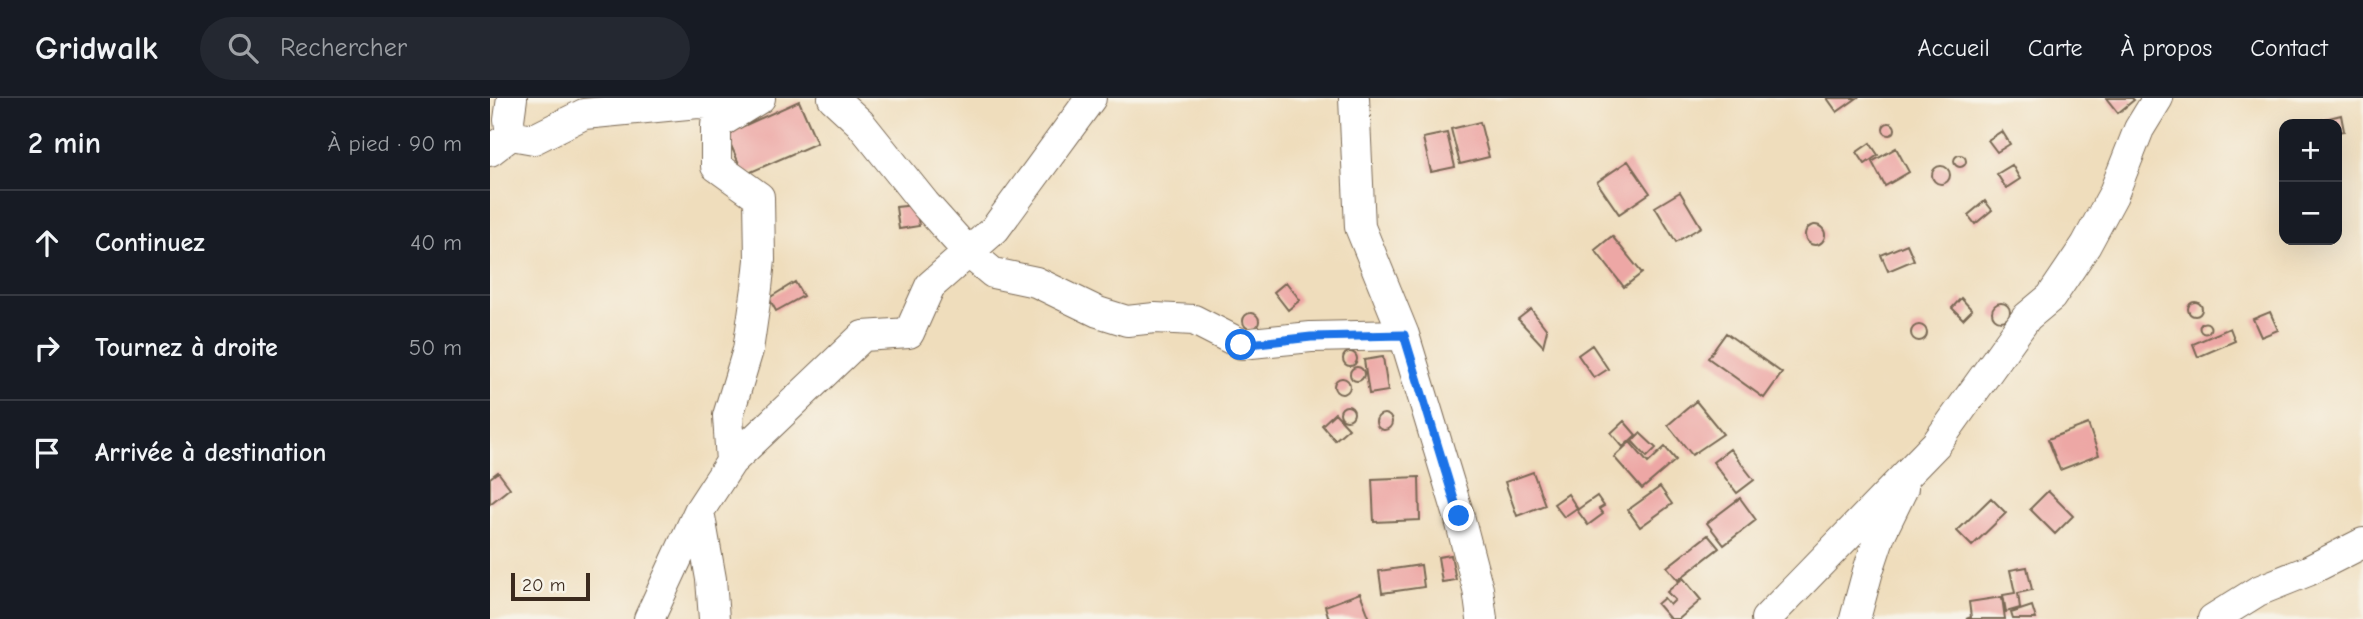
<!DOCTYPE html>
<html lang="fr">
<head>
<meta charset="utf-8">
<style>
  body { margin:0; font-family:"Comic Neue",sans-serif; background:#242831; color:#f1f3f6 }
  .controls { position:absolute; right:21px; top:21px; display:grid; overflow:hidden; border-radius:14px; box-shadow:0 7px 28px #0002 }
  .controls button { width:63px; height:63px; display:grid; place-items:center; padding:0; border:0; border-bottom:2px solid #363941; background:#171b24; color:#f1f3f6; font:35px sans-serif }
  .scale { position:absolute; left:21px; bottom:18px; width:79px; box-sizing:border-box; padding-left:7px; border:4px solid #3b2a1e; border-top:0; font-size:19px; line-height:24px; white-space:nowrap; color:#3b2a1e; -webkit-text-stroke:5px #f7f3e8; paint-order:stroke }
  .stop { position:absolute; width:21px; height:21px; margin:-16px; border:5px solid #1a73e8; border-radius:50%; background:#fff }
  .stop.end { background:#1a73e8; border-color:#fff; box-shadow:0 2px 7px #0008 }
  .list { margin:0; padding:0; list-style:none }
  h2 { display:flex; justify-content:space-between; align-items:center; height:91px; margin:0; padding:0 28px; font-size:30px }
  h2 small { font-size:23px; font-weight:400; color:#9ea1a6 }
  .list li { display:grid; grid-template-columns:46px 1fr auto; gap:21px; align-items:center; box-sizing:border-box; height:105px; padding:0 28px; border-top:2px solid #363941 }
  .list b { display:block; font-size:26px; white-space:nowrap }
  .list em { font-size:23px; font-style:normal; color:#9ea1a6 }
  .icon { flex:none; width:38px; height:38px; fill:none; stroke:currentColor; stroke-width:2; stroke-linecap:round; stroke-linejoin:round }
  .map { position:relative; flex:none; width:1873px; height:521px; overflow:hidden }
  header { display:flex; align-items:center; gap:42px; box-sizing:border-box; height:98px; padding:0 35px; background:#171b24; border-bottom:2px solid #363941 }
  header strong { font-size:33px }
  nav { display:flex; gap:38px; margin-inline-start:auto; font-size:24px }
  .search { width:490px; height:63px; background:#242831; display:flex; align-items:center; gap:18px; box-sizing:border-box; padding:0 24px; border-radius:38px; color:#9ea1a6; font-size:26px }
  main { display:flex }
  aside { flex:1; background:#171b24 }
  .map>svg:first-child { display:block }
  .building { fill:#eda7a5 }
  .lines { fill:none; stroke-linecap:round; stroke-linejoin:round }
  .street-casing { stroke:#7a6955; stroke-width:32 }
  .street { stroke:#fff; stroke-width:30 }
  .route { stroke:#1a73e8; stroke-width:9 }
</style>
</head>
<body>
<header>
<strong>Gridwalk</strong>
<div class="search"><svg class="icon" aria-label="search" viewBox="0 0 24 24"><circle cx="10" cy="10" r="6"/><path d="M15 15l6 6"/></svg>Rechercher</div>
<nav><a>Accueil</a><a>Carte</a><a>À propos</a><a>Contact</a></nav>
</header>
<main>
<aside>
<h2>2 min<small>À pied · 90 m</small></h2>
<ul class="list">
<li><svg class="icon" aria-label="ahead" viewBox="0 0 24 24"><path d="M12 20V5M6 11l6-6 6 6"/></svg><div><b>Continuez</b></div><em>40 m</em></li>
<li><svg class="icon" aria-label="right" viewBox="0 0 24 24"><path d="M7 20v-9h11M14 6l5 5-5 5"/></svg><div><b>Tournez à droite</b></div><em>50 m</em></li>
<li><svg class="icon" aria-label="arrive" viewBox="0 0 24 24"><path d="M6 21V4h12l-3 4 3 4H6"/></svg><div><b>Arrivée à destination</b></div></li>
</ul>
</aside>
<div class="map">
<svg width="1873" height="521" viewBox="0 0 1873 521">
  <rect width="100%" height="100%" fill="#f7f3e8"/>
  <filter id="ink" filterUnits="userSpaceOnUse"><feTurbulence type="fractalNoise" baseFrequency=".0143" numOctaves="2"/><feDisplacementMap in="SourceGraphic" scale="14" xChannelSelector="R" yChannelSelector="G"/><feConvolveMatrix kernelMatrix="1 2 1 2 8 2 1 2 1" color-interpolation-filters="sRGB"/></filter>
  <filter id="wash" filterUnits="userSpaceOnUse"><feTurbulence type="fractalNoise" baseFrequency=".00686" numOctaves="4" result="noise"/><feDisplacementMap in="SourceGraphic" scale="28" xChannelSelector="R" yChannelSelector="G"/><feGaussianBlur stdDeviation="1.57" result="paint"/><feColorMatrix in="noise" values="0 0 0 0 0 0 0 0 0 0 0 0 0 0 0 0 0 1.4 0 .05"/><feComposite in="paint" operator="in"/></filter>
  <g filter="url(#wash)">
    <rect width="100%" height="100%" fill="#efddbc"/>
    <g id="blocks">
      <path class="building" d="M1337 0H1367L1347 14Z
        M1616 0H1642L1644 2 1628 15Z
        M309 3 327 45 254 77 236 36Z
        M1851 17 1854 33 1847 34V26H1832L1831 22Z
        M990 24 999 59 970 66 961 31Z
        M1393 31a6 6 0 1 1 12 0a6 6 0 1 1-12 0Z
        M1512 33 1520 46 1507 54 1498 42Z
        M957 35 965 69 941 74 933 40Z
        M1380 45 1388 57 1375 66 1367 54Z
        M1406 50 1419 74 1395 88 1382 64Z
        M1464 63a6 6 0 1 1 12 0a6 6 0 1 1-12 0Z
        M1138 63 1160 95 1129 116 1107 84Z
        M1522 67 1530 81 1516 90 1507 76Z
        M1442 77a9 9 0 1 1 18 0a9 9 0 1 1-18 0Z
        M1190 94 1211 129 1186 144 1165 109Z
        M1495 103 1502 112 1485 126 1478 117Z
        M426 107 429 128 409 131 406 109Z
        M1315 137a10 10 0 1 1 20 0a10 10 0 1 1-20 0Z
        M1122 138 1152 175 1134 189 1105 152Z
        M1417 146 1424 162 1398 173 1391 157Z
        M305 184 313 198 286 213 279 200Z
        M796 184 810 202 798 212 784 194Z
        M1471 200 1482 212 1473 221 1462 210Z
        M1698 211a7 7 0 1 1 14 0a7 7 0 1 1-14 0Z
        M1502 214a9 9 0 1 1 18 0a9 9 0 1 1-18 0Z
        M1041 211 1057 232 1053 248 1028 221Z
        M1780 214 1788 232 1771 239 1763 221Z
        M753 223a8 8 0 1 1 16 0a8 8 0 1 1-16 0Z
        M1709.5 230a5.5 5.5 0 1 1 11 0a5.5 5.5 0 1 1-11 0Z
        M1421 235a8 8 0 1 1 16 0a8 8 0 1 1-16 0Z
        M1740 230 1745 243 1708 259 1703 246Z
        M1236 235 1292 275 1274 300 1218 260Z
        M1102 247 1118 271 1104 280 1088 257Z
        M853 261a7 7 0 1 1 14 0a7 7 0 1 1-14 0Z
        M893 259 898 293 879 296 874 262Z
        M860 276a7 7 0 1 1 14 0a7 7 0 1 1-14 0Z
        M844 288a8 8 0 1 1 16 0a8 8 0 1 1-16 0Z
        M1206 303 1233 336 1202 357 1178 327Z
        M850 315a7 7 0 1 1 14 0a7 7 0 1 1-14 0Z
        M845 315 859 330 845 342 832 327Z
        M886 324a8 8 0 1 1 16 0a8 8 0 1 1-16 0Z
        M1134 323 1146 337 1133 349 1121 335Z
        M1598 326 1609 357 1570 372 1558 341Z
        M1150 335 1166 350 1157 359 1142 343Z
        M1140 344 1158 365 1175 349 1186 362 1152 391 1124 359Z
        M1240 351 1264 382 1247 395 1223 364Z
        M8 374 20 390 0 406V380Z
        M1043 374 1055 407 1027 418 1015 384Z
        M929 379 930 422 884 424 882 381Z
        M1170 389 1182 406 1150 429 1138 412Z
        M1558 393 1583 418 1565 436 1540 411Z
        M1078 396 1087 410 1074 419 1064 406Z
        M1107 398 1114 408 1109 411 1113 416 1098 427 1087 412Z
        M1250 400 1266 422 1234 447 1217 425Z
        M1501 400 1516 415 1482 448 1467 433Z
        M1218 437 1229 450 1188 482 1177 469Z
        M961 457 966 482 952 484 948 459Z
        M931 467 934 489 892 495 889 473Z
        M1537 469 1542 492 1528 495 1530 510 1516 514 1513 497 1525 495 1520 472Z
        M1193 480 1211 502 1189 521H1180L1167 506 1174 500 1180 507 1185 502 1177 494Z
        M870 495 880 521H839L835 508Z
        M1512 499 1515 521H1476L1481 519 1479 504Z
        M1542 508 1546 521H1523L1521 515Z"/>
    </g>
  </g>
  <g filter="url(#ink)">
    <use href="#blocks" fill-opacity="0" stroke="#7a6955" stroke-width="2"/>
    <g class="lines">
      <g class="street-casing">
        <path id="street" d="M343 0 370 25 435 106 478 154 503 175 546 184 608 214 637 223 665 220 704 222 751 246 821 239 914 237
          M864 0 870 129 914 237 969 418 988 491 992 521
          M21 37 44 41 94 16 208 5 237 8 245 0
          M0 53 21 37 19 22 22 0
          M241 364 373 238 419 235 440 188 505 131 601 0
          M209 413 221 481 224 521
          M159 521 209 413 241 364 238 318 258 252 267 190 270 162 269 99 226 68V27L270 0
          M1276 521 1446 346 1537 219 1561 199 1596 147 1623 97 1649 31 1668 0
          M1365 521 1378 473 1390 437 1413 390
          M1723 521 1768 493 1818 473 1873 445"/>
      </g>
      <use href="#street" class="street"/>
    </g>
  </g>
  <g class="lines" filter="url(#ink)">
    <path class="route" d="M751 247 821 239 914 237 969 418"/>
  </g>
</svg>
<div class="controls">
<button>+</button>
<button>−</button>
</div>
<div class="scale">20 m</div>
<div class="stop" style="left:751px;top:247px"></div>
<div class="stop end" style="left:969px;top:418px"></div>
</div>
</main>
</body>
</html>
